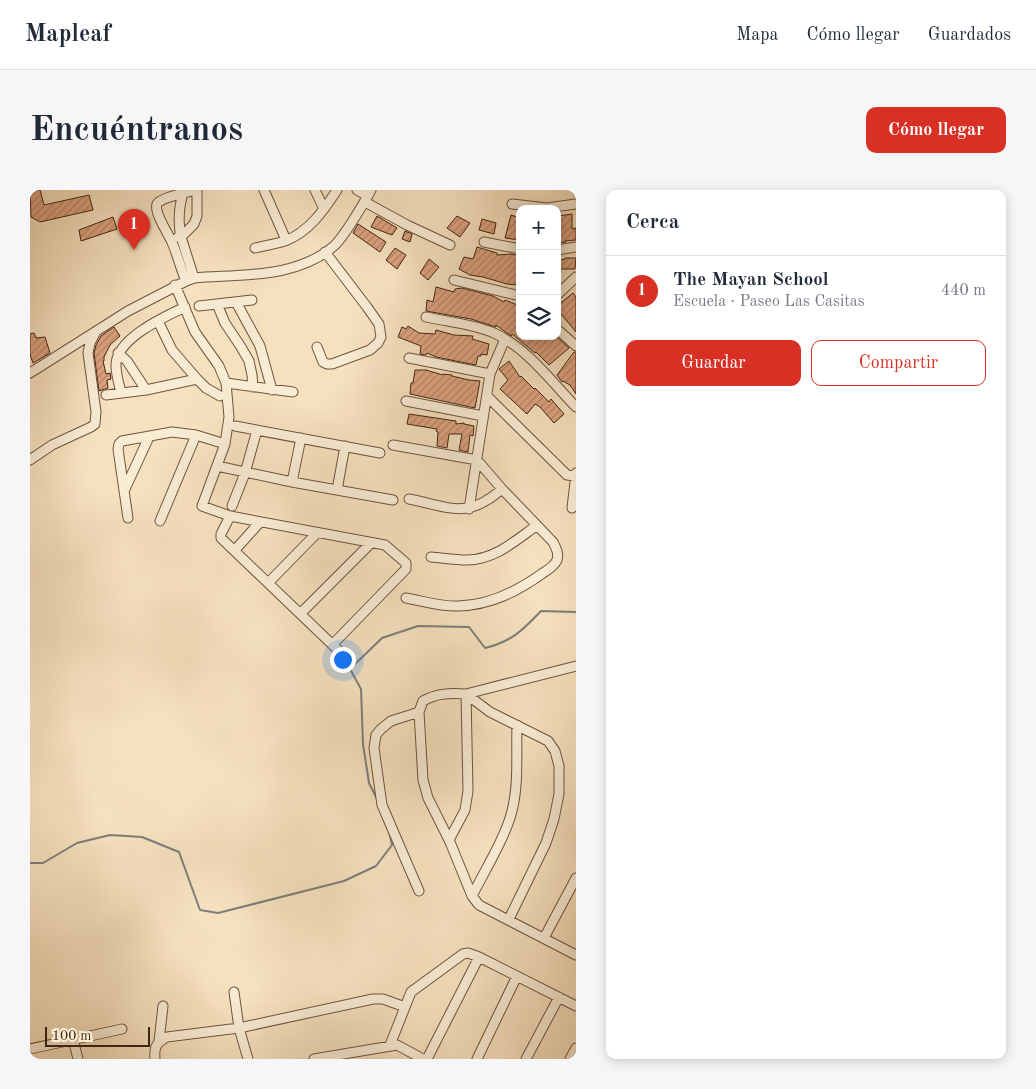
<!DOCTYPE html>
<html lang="es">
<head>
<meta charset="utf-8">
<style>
  body { margin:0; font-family:"Old Standard TT",serif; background:#f6f6f7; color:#1f2937 }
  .controls { position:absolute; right:15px; top:15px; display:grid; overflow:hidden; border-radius:10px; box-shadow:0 2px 12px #0003 }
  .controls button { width:45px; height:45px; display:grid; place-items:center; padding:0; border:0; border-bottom:1px solid #e0e1e3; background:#fff; color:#1f2937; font:25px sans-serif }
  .scale { position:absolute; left:15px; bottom:12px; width:105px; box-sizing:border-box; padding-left:5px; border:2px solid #412513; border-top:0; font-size:14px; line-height:18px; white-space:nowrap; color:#412513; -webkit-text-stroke:4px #f9ecd5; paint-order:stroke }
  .you { position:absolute; left:312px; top:469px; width:18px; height:18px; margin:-12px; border:4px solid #fff; border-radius:50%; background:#1a73e8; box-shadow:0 0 0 8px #1a73e833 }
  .badge { display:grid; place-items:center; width:32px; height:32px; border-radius:50%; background:#d93025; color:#fff; font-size:16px; font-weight:700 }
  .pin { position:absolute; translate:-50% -41px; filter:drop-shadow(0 1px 2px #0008) }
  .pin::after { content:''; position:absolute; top:26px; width:18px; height:15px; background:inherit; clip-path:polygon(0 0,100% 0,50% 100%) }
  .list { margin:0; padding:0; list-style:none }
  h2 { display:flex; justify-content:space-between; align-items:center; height:65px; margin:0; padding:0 20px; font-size:21px }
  h2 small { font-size:16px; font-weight:400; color:#747a83 }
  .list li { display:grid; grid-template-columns:32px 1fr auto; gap:15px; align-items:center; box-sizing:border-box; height:70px; padding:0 20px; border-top:1px solid #e0e1e3 }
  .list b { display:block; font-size:19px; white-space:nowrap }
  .list p { margin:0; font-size:16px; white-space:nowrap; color:#747a83 }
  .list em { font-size:16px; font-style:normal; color:#747a83 }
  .actions { display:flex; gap:10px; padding:15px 20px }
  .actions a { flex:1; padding:11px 0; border:1px solid #d93025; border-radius:10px; text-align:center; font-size:18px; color:#d93025 }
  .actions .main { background:#d93025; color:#fff }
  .icon { flex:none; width:28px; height:28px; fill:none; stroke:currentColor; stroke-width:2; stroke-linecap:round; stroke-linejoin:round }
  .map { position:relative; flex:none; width:546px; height:869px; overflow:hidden; border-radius:10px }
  header { display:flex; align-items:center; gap:30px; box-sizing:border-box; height:70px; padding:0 25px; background:#fff; border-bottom:1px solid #e0e1e3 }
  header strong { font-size:24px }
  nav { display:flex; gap:28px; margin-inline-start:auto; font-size:18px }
  .intro { display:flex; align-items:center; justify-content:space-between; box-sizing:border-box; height:120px; padding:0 30px }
  h1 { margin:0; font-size:35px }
  .button { padding:12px 22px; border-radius:10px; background:#d93025; color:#fff; font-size:18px; font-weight:700 }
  main { display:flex; gap:30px; padding:0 30px }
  aside { flex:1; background:#fff; border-radius:10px; box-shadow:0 2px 12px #0003 }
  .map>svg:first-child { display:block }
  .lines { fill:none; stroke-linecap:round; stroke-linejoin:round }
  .stream { stroke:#7c7e7a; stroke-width:2 }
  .building { fill:url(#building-hatch); stroke:#412513 }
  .minor-casing { stroke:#6e543e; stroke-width:11 }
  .minor { stroke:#f9ecd5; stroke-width:9 }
</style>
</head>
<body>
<header>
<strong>Mapleaf</strong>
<nav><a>Mapa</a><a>Cómo llegar</a><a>Guardados</a></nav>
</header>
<div class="intro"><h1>Encuéntranos</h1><a class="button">Cómo llegar</a></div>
<main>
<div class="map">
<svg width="546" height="869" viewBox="0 0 546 869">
  <defs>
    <pattern id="building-hatch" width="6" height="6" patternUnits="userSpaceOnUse" patternTransform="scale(1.25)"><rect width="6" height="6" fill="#dda27f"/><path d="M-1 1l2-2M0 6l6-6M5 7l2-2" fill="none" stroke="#b58467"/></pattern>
  </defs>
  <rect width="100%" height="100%" fill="#f6e1bf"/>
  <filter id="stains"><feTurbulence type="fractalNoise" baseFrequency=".004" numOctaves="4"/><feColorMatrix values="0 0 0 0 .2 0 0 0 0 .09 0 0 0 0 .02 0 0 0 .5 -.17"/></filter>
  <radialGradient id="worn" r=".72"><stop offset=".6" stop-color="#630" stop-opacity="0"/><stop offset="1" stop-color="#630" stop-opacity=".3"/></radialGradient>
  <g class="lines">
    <path class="stream" d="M348 611 339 593 333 554 331 499 320 479 352 448 388 436 439 437 455 458C481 452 493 440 511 421L546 422
      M0 673H13L47 653 80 645 112 647 149 662 170 720 188 723 314 691 346 676 362 655 359 641"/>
  </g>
  <path class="building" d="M0 0H10L14 15 59 5 63 20 10 32 1 27Z
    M542 24V39L546 38V50L535 51 536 52 529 53 527 48V40H529L528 26Z
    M481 25 490 28V50L475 48Z
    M347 26 367 38 362 45 341 37Z
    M427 26 440 33 430 47 417 38Z
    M83 27 87 39 51 51 49 40Z
    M452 29 466 33 464 44 449 40Z
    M328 34 356 52 350 62 323 43Z
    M375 41 382 44 380 52 372 49Z
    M447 57 467 63V65L482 64 490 66 488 95 477 94 453 87 440 85 429 79 434 67 443 69Z
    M365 58 376 65 367 79 356 70Z
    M535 68H546L545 79H528L527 71 535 69Z
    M399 69 409 77 398 90 390 83Z
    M406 97 424 102 425 99 432 98 463 106 474 112 475 110 490 116V146H526L539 158 519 175 506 162 505 163 482 144 481 146 466 135V137L441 129 396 121 397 110 403 112Z
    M543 103 546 107V142L527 119V116Z
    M378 136 389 143 405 144 406 140 424 145 443 146 442 149 459 154 457 165 451 164V166H448L446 175 406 167 397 163 396 165 390 164 391 156 368 147 372 137 376 139Z
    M84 137 90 146 80 155 74 167V171H73L76 184 80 183 81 189 77 190 78 198 69 201 64 163 66 155 71 146Z
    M4 143 6 148 15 147 20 163 3 173 0 165V144Z
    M544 162H546V204L540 195 533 191 532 192 527 185Z
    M479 171 490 187 491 186 504 199 505 198 519 212 521 209 534 224 524 233 510 217 505 214 497 224 470 199 478 190 469 179Z
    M385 180H396L413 185V184L422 185V186L439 190 450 191 445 218 380 204 381 193H383Z
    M379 224 426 231V234L434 233V234L444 236 443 246 440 245 438 262 429 260 432 244H419L417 258 407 256 408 242 406 241 407 239 377 234Z"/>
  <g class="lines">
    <g class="minor-casing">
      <path id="minor" d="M234 0 256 50
        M285 0 294 19
        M327 0 338 6
        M335 12 377 35 420 55
        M482 14 517 18 546 14
        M148 47H151C148 33 149 17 153 3
        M454 52 490 59
        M225 58C234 56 245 54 255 51 279 42 294 20 307 0
        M527 60 546 57
        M164 88 151 47 164 34 167 26V0
        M424 90 490 106
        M156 91C150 77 147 63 141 50 137 42 124 22 127 14 129 8 161 1 167 0
        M145 95 165 142 189 176 196 193 199 227 195 254 172 316 200 326 355 355 376 373V379L303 454
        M527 105 546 87
        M206 112 230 156 242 200
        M187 114 195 133 211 157 219 171 222 185 223 197
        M169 116 222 110
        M396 127C419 132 443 134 464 143 497 158 521 191 546 217
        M128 131 142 160 167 189
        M527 139 546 156
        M287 157 293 172 297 174H302L340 160 348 153 351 147 349 134 337 117 295 62
        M88 163 97 171 116 200
        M379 168 460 184
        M0 183 98 121 156 91 164 88C211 84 267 89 305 55 315 45 334 13 341 0
        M196 193 263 202
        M91 203C89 194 86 184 86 176 85 149 134 127 155 117
        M76 205 116 200 167 189 176 198 190 206
        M457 206 537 285 545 286
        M376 211 453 226
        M205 236 350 263
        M363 255 447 270 472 299 523 352C526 358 529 363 527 370 525 375 518 380 513 383 488 401 461 415 429 416 412 417 393 411 376 408
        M0 270 22 255 61 237 65 234 66 222 58 163 60 153 65 143
        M187 276 262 292 363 310
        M262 292 271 248
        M95 299 119 247
        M307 300 315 256
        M379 309C419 317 437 330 472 299
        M202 316 215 283 227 240
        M542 318 546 283
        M439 319 460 184 475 149
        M200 326 191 344V348L309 461
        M98 328 88 259 89 254 92 251 142 242 166 245 195 254
        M130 331 166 245
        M205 360 230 332
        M401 367C413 368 425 370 437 370 464 370 485 351 506 336
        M239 392 287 343
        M271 423 341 353
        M546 476 436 504C420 503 407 503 393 511L389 522 393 590 398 608 420 652 442 706 449 715 546 765
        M436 504 460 522 518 551 525 561 529 576V604L524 629 516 653 479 729
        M389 522 361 531 351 539 346 545 344 558 352 615 389 701
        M419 650 435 620 438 601 436 504
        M442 706C454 682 476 646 482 621 489 593 486 564 487 535
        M514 748 546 688
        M43 849 48 869
        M129 851 133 816
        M360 855 381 802 433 764 438 763 449 767 546 816
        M0 859 92 839
        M125 869C124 857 126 853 137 847L209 838 204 802
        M218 869 209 838 343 809H353L375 817
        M284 869 367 855 393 869
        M397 869 449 767
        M447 869 487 786
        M496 869 529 807
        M540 869 546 858"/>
    </g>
    <use href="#minor" class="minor"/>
  </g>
  <rect width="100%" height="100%" filter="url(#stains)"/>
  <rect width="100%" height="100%" fill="url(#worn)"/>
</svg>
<div class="controls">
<button>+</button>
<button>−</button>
<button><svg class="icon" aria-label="layers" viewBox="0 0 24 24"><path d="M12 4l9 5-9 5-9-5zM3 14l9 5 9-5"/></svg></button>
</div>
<div class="scale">100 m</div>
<div class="you"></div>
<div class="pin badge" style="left:104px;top:60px">1</div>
</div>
<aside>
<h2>Cerca<small></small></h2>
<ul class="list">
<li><span class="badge">1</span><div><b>The Mayan School</b><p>Escuela · Paseo Las Casitas</p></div><em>440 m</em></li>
</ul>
<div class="actions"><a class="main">Guardar</a><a>Compartir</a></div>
</aside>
</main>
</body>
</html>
